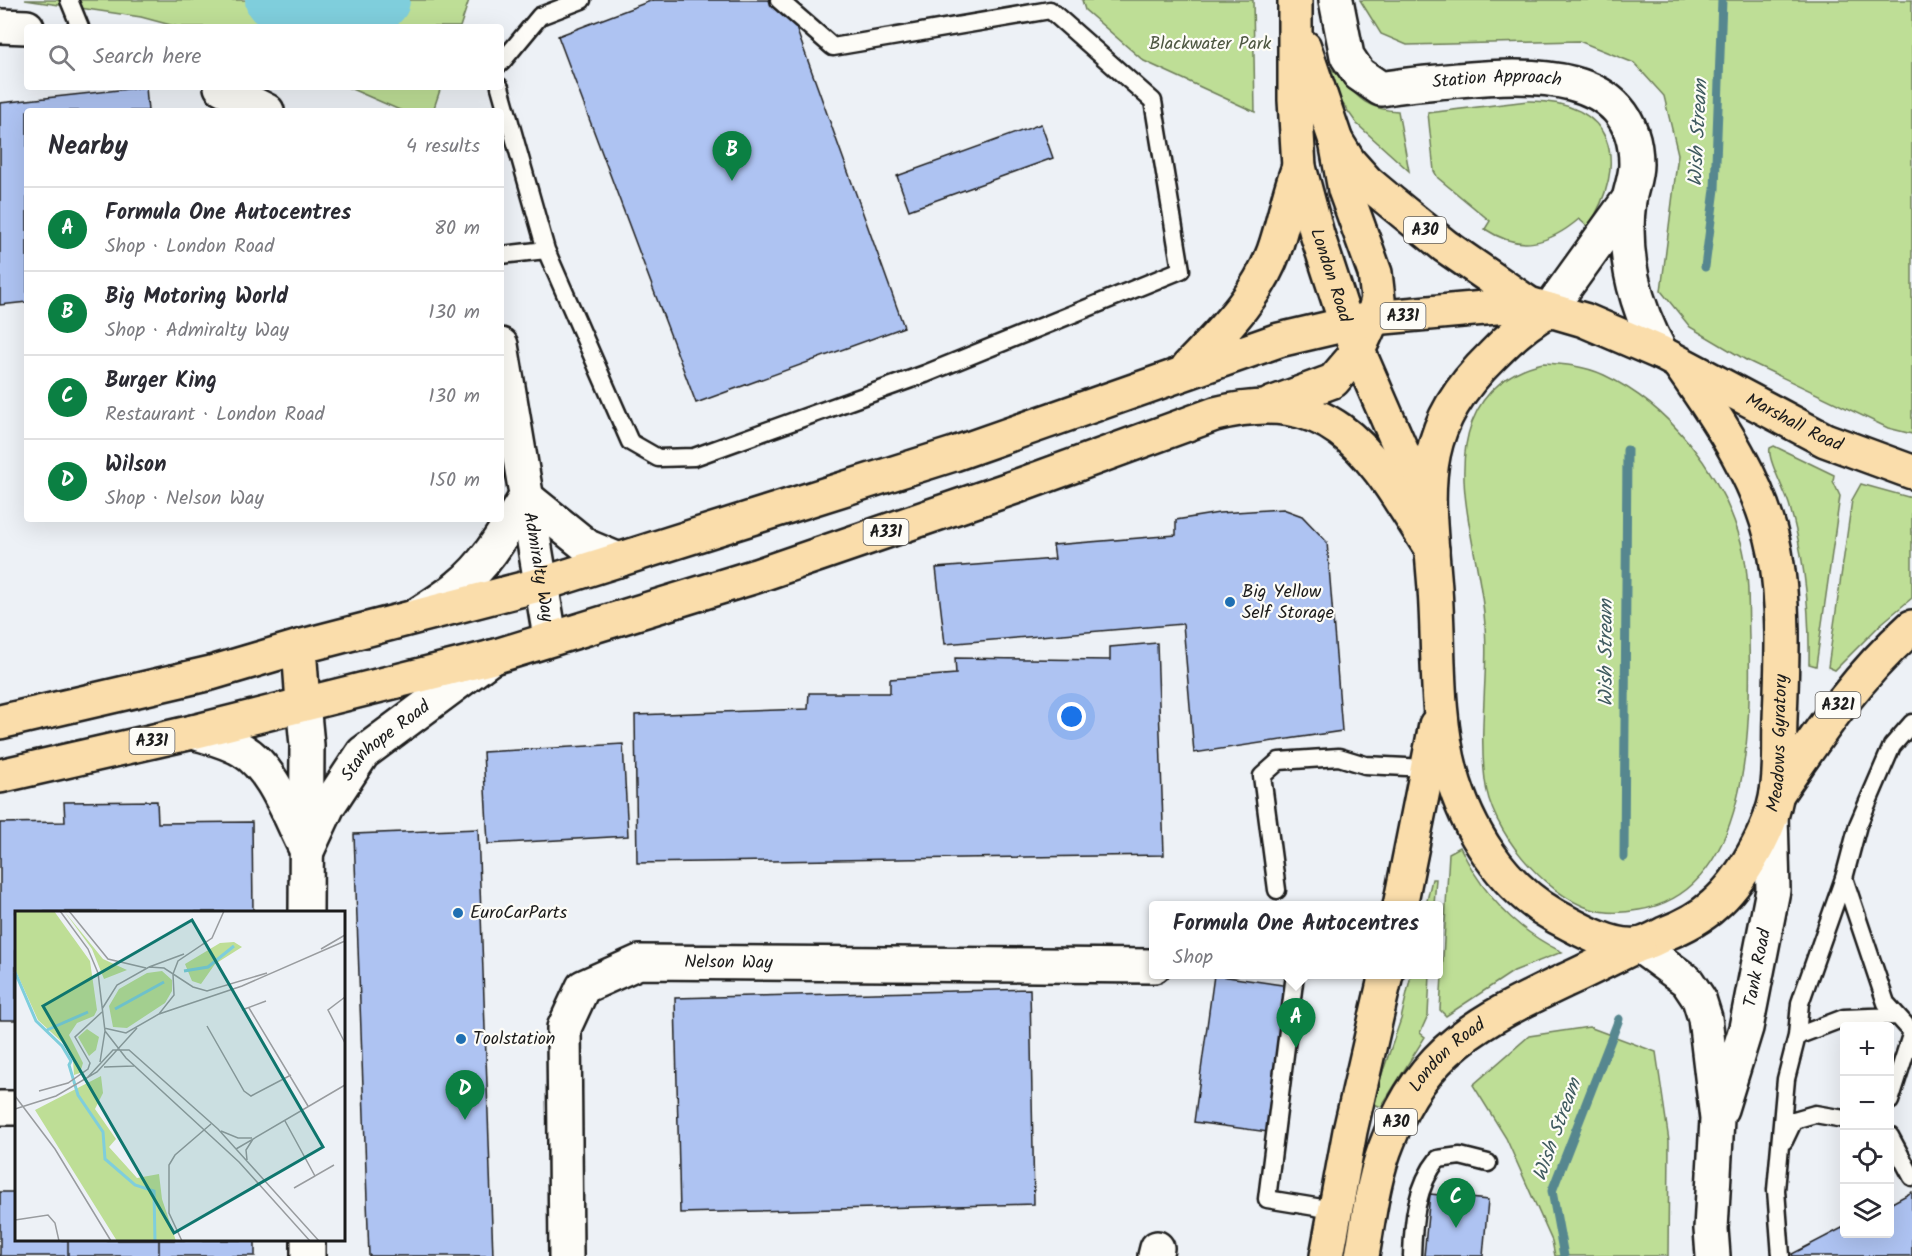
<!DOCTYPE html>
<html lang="en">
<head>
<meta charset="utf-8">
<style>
  body { margin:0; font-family:Kalam,sans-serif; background:#f2f2f3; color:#2b2b33 }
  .controls { position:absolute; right:18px; bottom:18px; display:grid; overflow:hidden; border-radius:6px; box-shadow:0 6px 24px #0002 }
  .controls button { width:54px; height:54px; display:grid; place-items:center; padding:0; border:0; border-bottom:2px solid #e1e1e2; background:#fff; color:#2b2b33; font:30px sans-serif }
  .you { position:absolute; left:1072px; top:717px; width:21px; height:21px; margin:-15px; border:4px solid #fff; border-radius:50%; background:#1a73e8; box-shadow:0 0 0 9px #1a73e833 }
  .badge { display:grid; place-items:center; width:39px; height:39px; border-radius:50%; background:#0b8043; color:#fff; font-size:20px; font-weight:700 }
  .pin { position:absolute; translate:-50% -50px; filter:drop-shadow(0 2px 3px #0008) }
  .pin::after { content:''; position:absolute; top:32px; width:21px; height:18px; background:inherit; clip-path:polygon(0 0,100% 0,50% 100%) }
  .popup { position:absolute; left:1149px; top:901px; width:294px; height:78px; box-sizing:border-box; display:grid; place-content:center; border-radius:6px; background:#fff; filter:drop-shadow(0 2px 4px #0005); font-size:20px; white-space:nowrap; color:#7c7c81 }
  .popup b { font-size:22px; color:#2b2b33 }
  .popup::after { content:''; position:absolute; left:50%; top:100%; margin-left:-12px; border:12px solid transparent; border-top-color:#fff }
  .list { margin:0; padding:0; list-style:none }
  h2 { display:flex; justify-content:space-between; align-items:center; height:78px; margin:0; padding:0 24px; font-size:26px }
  h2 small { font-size:20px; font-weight:400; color:#7c7c81 }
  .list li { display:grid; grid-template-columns:39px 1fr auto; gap:18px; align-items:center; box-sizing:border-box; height:84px; padding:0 24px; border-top:2px solid #e1e1e2 }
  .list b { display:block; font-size:22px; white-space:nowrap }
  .list p { margin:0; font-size:20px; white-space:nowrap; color:#7c7c81 }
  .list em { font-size:20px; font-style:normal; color:#7c7c81 }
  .icon { flex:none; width:33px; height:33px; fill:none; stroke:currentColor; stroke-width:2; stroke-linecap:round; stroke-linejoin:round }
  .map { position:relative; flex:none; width:1912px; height:1256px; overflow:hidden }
  .search { position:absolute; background:#fff; box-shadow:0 6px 24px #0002; left:24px; top:24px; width:480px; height:66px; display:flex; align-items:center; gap:15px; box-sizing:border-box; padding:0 21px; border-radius:6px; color:#7c7c81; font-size:22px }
  .panel { position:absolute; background:#fff; box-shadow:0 6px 24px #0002; left:24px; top:108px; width:480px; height:414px; border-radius:6px }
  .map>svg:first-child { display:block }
  .green { fill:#bede96; stroke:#6d7d59; stroke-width:1.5 }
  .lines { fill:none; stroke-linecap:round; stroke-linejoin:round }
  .stream { stroke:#57878f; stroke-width:9 }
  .river { stroke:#7fcedc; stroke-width:58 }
  .building { fill:#aec3f2; stroke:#1c1c1c; stroke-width:1.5 }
  .lane-casing { stroke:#1c1c1c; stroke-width:21 }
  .street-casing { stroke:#1c1c1c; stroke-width:38 }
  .secondary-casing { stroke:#1c1c1c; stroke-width:38 }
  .primary-casing { stroke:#1c1c1c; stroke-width:38 }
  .lane { stroke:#fdfcf7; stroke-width:16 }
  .street { stroke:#fdfcf7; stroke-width:33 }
  .secondary { stroke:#fdfcf7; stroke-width:33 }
  .primary { stroke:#faddab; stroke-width:33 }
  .poi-dot { fill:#1f6fb2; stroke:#fdfcf7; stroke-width:2 }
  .labels { text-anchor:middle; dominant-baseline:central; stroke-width:4.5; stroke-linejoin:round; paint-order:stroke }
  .shield { fill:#fdfcf7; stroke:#605f5e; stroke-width:1.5 }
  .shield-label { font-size:16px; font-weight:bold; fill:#1c1c1c }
  .park-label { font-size:18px; fill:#4d5641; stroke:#fdfcf7 }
  .street-label { font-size:18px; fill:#1c1c1c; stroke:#fdfcf7 }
  .poi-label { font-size:18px; fill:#1c1c1c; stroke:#fdfcf7; text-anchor:start }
  .water-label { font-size:20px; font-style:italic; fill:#3f5a5f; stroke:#fdfcf7 }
  .inset-river { fill:none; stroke:#7fcedc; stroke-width:3 }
  .inset-road { fill:none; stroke:#999c9f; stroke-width:1.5 }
  .view { fill:#0f766e; fill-opacity:0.15; stroke:#0f766e; stroke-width:3 }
  .inset-edge { fill:none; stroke:#1c1c1c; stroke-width:3 }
</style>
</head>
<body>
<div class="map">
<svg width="1912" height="1256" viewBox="0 0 1912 1256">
  <rect width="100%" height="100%" fill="#edf1f6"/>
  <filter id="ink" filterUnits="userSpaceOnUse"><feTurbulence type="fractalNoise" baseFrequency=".0167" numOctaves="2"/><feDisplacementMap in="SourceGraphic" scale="12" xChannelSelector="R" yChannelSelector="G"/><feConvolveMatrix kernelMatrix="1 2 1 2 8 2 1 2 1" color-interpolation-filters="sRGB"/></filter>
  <g filter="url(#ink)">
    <path class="green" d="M25 0H469L460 27H178L141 17Z
      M1082 0H1253L1255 112 1144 61 1085 10Z
      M1360 0H1912V434L1888 428 1746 360 1690 327 1661 291 1678 154 1664 96 1634 63 1579 41 1407 45 1381 34Z
      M1331 68C1355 93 1362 109 1398 111L1409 171 1357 124 1338 97Z
      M347 87H441L433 111H402Z
      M1528 101C1614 100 1630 162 1588 227L1579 219C1548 245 1520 252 1485 229L1490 221 1438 178 1434 171 1428 113Z
      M1543 363C1564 364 1585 366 1604 375 1670 406 1722 473 1741 542 1750 573 1748 608 1749 639 1751 726 1751 892 1639 910 1623 913 1607 914 1591 909 1544 894 1490 830 1485 780 1478 725 1490 669 1484 614 1479 554 1450 480 1472 422 1484 390 1511 370 1543 363Z
      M1774 446 1834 475 1833 481 1840 496 1816 666 1809 664C1810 608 1805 557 1789 504 1785 491 1767 459 1770 448Z
      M1861 484 1912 498V598L1882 623 1835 670 1828 667 1852 500Z
      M1460 847C1482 893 1516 930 1562 952L1514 971 1446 1016 1440 1010 1449 853Z
      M1432 879H1436L1434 905H1426Z
      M1411 975H1430L1428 1015 1420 1033 1425 1037 1381 1107 1372 1103 1401 1019Z
      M1589 1027 1656 1052 1669 1141 1668 1256H1555L1552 1241 1506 1138 1473 1085 1529 1036Z"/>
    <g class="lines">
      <path class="stream" d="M1705 267 1715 189 1722 0
        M1624 857 1627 450
        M1564 1256 1552 1191 1619 1019"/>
      <path class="river" d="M274 0 330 27
        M335 27 370 12 381 0"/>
    </g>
    <path class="building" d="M653 0H786L904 327 696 403 558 36Z
      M146 87 148 111H27V302L0 305V103Z
      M1041 124 1053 158 909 210 897 176Z
      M1283 509 1302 516 1327 542 1342 731 1194 753 1183 624 945 644 936 568 1055 559 1053 545 1176 535V520L1219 513Z
      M1157 643 1164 855 637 863 635 715 808 709 809 693H890V679L956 674 955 658 1110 660V647Z
      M623 744 628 836 488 844 483 752Z
      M157 801 158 823 252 822 253 912H16V1020H0V823L65 822 64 802Z
      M478 829 493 1256H369L354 834Z
      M1214 975 1289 986 1268 1132 1194 1122Z
      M1030 989 1034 1204 680 1213 675 998Z
      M0 1192H16V1240H68V1256H0Z
      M1912 1192V1256H1793L1792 1254 1844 1227V1234H1890V1204Z
      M1430 1194 1488 1200 1483 1256H1424Z
      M68 1240H159V1256H68Z
      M159 1240H255V1256H159Z"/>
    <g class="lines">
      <g class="lane-casing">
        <path id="lane" d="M69 0 80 27
          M501 63 540 16 582 0
          M500 87 546 250 630 442 658 458 694 457 925 374 1181 270 1153 101 1050 10 833 47 779 0
          M501 255 546 250
          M1844 878 1886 1003 1912 1032
          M1277 890 1262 776 1279 761 1339 757 1365 765 1427 768
          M1295 974 1267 1199 1334 1210
          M1797 1036 1844 1018 1896 1016
          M1890 1101 1912 1032
          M1890 1136 1912 1177
          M1784 1141 1794 1120 1815 1114 1844 1119
          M1412 1256C1413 1222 1416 1186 1438 1159L1460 1156 1488 1163
          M1781 1256 1776 1190 1786 1079 1797 1036 1800 1003 1844 878 1858 825 1892 746 1912 723"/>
      </g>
      <g class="street-casing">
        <g id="street">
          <path id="s1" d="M1336 0 1347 56 1359 74 1381 89C1406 84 1432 83 1458 80 1525 74 1636 67 1636 164 1636 177 1631 188 1629 200 1622 255 1634 304 1661 353"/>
          <path d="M0 26 27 27"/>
          <path d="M221 87 267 111"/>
          <path d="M1549 310 1629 199"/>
          <path id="s2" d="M501 345 550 637"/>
          <path d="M526 497 588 547 619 560"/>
          <path d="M417 615C431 606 446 597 459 586 488 563 506 529 526 497"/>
          <path d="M303 703 307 745 306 912"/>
          <path d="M193 732C209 737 227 741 242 750 273 768 289 816 305 847"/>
          <path id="s3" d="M307 851 328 806 363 753 492 657"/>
          <path d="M0 1108H16"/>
          <path d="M308 1240V1256"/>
          <path id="s4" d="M566 1256 564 1028 583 987 639 962 1154 966"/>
          <path d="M1155 1256 1157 1248"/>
        </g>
      </g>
      <g class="secondary-casing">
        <g id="secondary">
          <path d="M1638 945 1687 981 1699 999 1705 1018 1717 1119 1711 1229 1713 1256"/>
          <path id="s5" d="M1721 1109 1746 1028 1773 890 1771 815"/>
        </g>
      </g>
      <g class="primary-casing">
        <g id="primary">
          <path id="s6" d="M1295 0V100L1299 167 1317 234 1346 323 1426 507"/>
          <path id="s7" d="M1336 141 1349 162 1367 182 1391 202 1445 246 1529 304 1584 320 1661 353 1825 440 1912 472"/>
          <path id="s8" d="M1549 310C1527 322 1510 337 1493 355 1419 427 1426 481 1434 576 1440 641 1434 709 1451 772 1467 830 1502 886 1555 916 1577 928 1611 948 1637 945 1646 944 1656 938 1664 934 1682 927 1700 918 1714 905 1741 882 1772 828 1777 792 1781 769 1779 743 1780 719 1782 664 1785 607 1775 552 1762 484 1719 420 1680 365"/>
          <path d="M1188 367C1221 332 1257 298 1274 251 1284 223 1288 194 1299 167"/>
          <path d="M1271 404 1333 381 1357 353 1373 318 1378 299 1375 273 1345 190 1336 141 1304 47"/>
          <path d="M299 647 303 703"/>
          <path d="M0 722 211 673 299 647 542 584 954 454 1279 340 1373 318 1529 304"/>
          <path d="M0 776 193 732 493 657 756 576 1015 487 1215 414C1340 383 1374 460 1432 550"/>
          <path d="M1777 794C1819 733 1856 677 1912 627"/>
          <path d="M1400 906 1436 725"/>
          <path d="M1327 1256 1350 1131 1386 974"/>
          <path id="s9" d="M1362 1256C1369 1217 1373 1177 1388 1141 1424 1048 1480 1021 1564 981 1589 970 1613 957 1638 945"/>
        </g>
      </g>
      <use href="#lane" class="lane"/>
      <use href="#street" class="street"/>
      <use href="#secondary" class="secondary"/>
      <use href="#primary" class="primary"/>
    </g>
  </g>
  <g class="poi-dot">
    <circle cx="1230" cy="602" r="6"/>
    <circle cx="458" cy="913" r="6"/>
    <circle cx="461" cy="1039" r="6"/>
  </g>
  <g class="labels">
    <g class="shield">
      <rect x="1404" y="217" width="42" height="26" rx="4.5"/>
      <rect x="1380.5" y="303" width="45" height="26" rx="4.5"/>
      <rect x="863.5" y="519" width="45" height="26" rx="4.5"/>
      <rect x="1815.5" y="692" width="45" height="26" rx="4.5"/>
      <rect x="129.5" y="728" width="45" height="26" rx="4.5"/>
      <rect x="1375" y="1109" width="42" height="26" rx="4.5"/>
    </g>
    <g class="shield-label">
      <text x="1425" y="230">A30</text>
      <text x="1403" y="316">A331</text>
      <text x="886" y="532">A331</text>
      <text x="1838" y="705">A321</text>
      <text x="152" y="741">A331</text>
      <text x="1396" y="1122">A30</text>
    </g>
    <g class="park-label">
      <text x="1210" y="44">Blackwater Park</text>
    </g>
    <g class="street-label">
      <text stroke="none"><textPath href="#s1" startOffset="222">Station Approach</textPath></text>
      <text stroke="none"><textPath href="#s6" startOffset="280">London Road</textPath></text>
      <text stroke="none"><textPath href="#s7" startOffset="546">Marshall Road</textPath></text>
      <text stroke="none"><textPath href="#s2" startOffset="225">Admiralty Way</textPath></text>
      <text stroke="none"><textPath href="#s3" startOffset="138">Stanhope Road</textPath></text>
      <text stroke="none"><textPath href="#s8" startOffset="1047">Meadows Gyratory</textPath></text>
      <text stroke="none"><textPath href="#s4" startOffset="424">Nelson Way</textPath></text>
      <text stroke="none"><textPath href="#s5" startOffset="146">Tank Road</textPath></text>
      <text stroke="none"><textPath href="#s9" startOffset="224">London Road</textPath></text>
    </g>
    <g class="poi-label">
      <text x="1242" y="592">Big Yellow<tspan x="1242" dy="21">Self Storage</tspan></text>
      <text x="470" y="913">EuroCarParts</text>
      <text x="473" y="1039">Toolstation</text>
    </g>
    <g class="water-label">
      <text transform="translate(1699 133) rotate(-87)">Wish Stream</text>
      <text transform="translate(1607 653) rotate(-90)">Wish Stream</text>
      <text transform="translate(1558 1130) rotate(-70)">Wish Stream</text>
    </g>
  </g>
  <g transform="translate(15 911)">
    <rect width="330" height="330" fill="#edf1f6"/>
    <path d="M0 0H39L75 50 82 99 79 105 62 112 54 124 68 152 65 162 59 164 58 149 49 133 23 109 0 58ZM49 0 88 48 112 59 89 68 77 38ZM219 31 227 36 200 53 186 73 177 70 170 53 205 32ZM147 60 157 69V80L150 92 112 117 98 116 94 95 104 78 132 62ZM72 118 84 126 81 139 74 145 63 126ZM86 165 88 182 80 198 101 228 94 236 122 267 144 263 147 288 161 330H102L20 199Z" fill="#bede96"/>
    <path class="inset-river" d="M169 60 193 56 219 35M0 61 21 110 47 135 56 150 54 154 63 184 88 221 90 248 120 274 139 280 140 330M100 98 149 71M32 119 73 101"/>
    <path class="inset-road" d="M45 0 73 38 83 62 90 120 85 151M54 0 93 48 131 57M306 38 330 24M134 56 169 43M158 63 163 50 197 27 209 0M330 86 313 99 330 132M234 97 293 195M87 98 102 74 134 56 149 57 178 76 192 80 252 62M227 99 251 90M144 103 227 75 330 30M192 115 229 180 236 185 276 164M89 117 111 122 144 103 159 84 158 63M90 120 111 147 224 251 295 330M89 156 119 155M72 167 98 139H114L203 218 304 330M24 180 53 172 73 158 75 152 60 126 87 101M0 185 40 238 96 330M0 198 41 185 82 161 122 117M270 210 300 265 319 254M206 220 223 227H237M221 238 330 174M232 249 231 239 238 228M279 277 300 265M0 309 33 304 40 312 44 330M167 330 154 302V254L160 244 196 213"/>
    <path class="view" d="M177 9 308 236 159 322 28 95Z"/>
    <rect width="330" height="330" class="inset-edge"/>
  </g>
</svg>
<div class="controls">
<button>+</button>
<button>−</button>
<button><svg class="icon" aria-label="locate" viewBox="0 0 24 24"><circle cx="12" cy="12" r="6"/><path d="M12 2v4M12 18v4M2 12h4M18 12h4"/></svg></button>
<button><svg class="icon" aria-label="layers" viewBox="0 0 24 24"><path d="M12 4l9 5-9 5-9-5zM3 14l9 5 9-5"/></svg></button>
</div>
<div class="you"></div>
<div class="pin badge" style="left:1296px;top:1048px">A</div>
<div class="popup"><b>Formula One Autocentres</b>Shop</div>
<div class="pin badge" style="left:732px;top:181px">B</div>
<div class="pin badge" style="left:1456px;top:1228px">C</div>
<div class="pin badge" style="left:465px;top:1120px">D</div>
<div class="search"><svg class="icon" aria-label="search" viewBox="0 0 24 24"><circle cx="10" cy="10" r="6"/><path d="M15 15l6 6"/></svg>Search here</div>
<section class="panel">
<h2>Nearby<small>4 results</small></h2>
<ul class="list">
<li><span class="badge">A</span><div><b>Formula One Autocentres</b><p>Shop · London Road</p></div><em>80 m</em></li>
<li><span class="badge">B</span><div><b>Big Motoring World</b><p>Shop · Admiralty Way</p></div><em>130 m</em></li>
<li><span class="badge">C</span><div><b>Burger King</b><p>Restaurant · London Road</p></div><em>130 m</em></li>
<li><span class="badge">D</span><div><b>Wilson</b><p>Shop · Nelson Way</p></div><em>150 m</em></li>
</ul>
</section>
</div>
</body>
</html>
